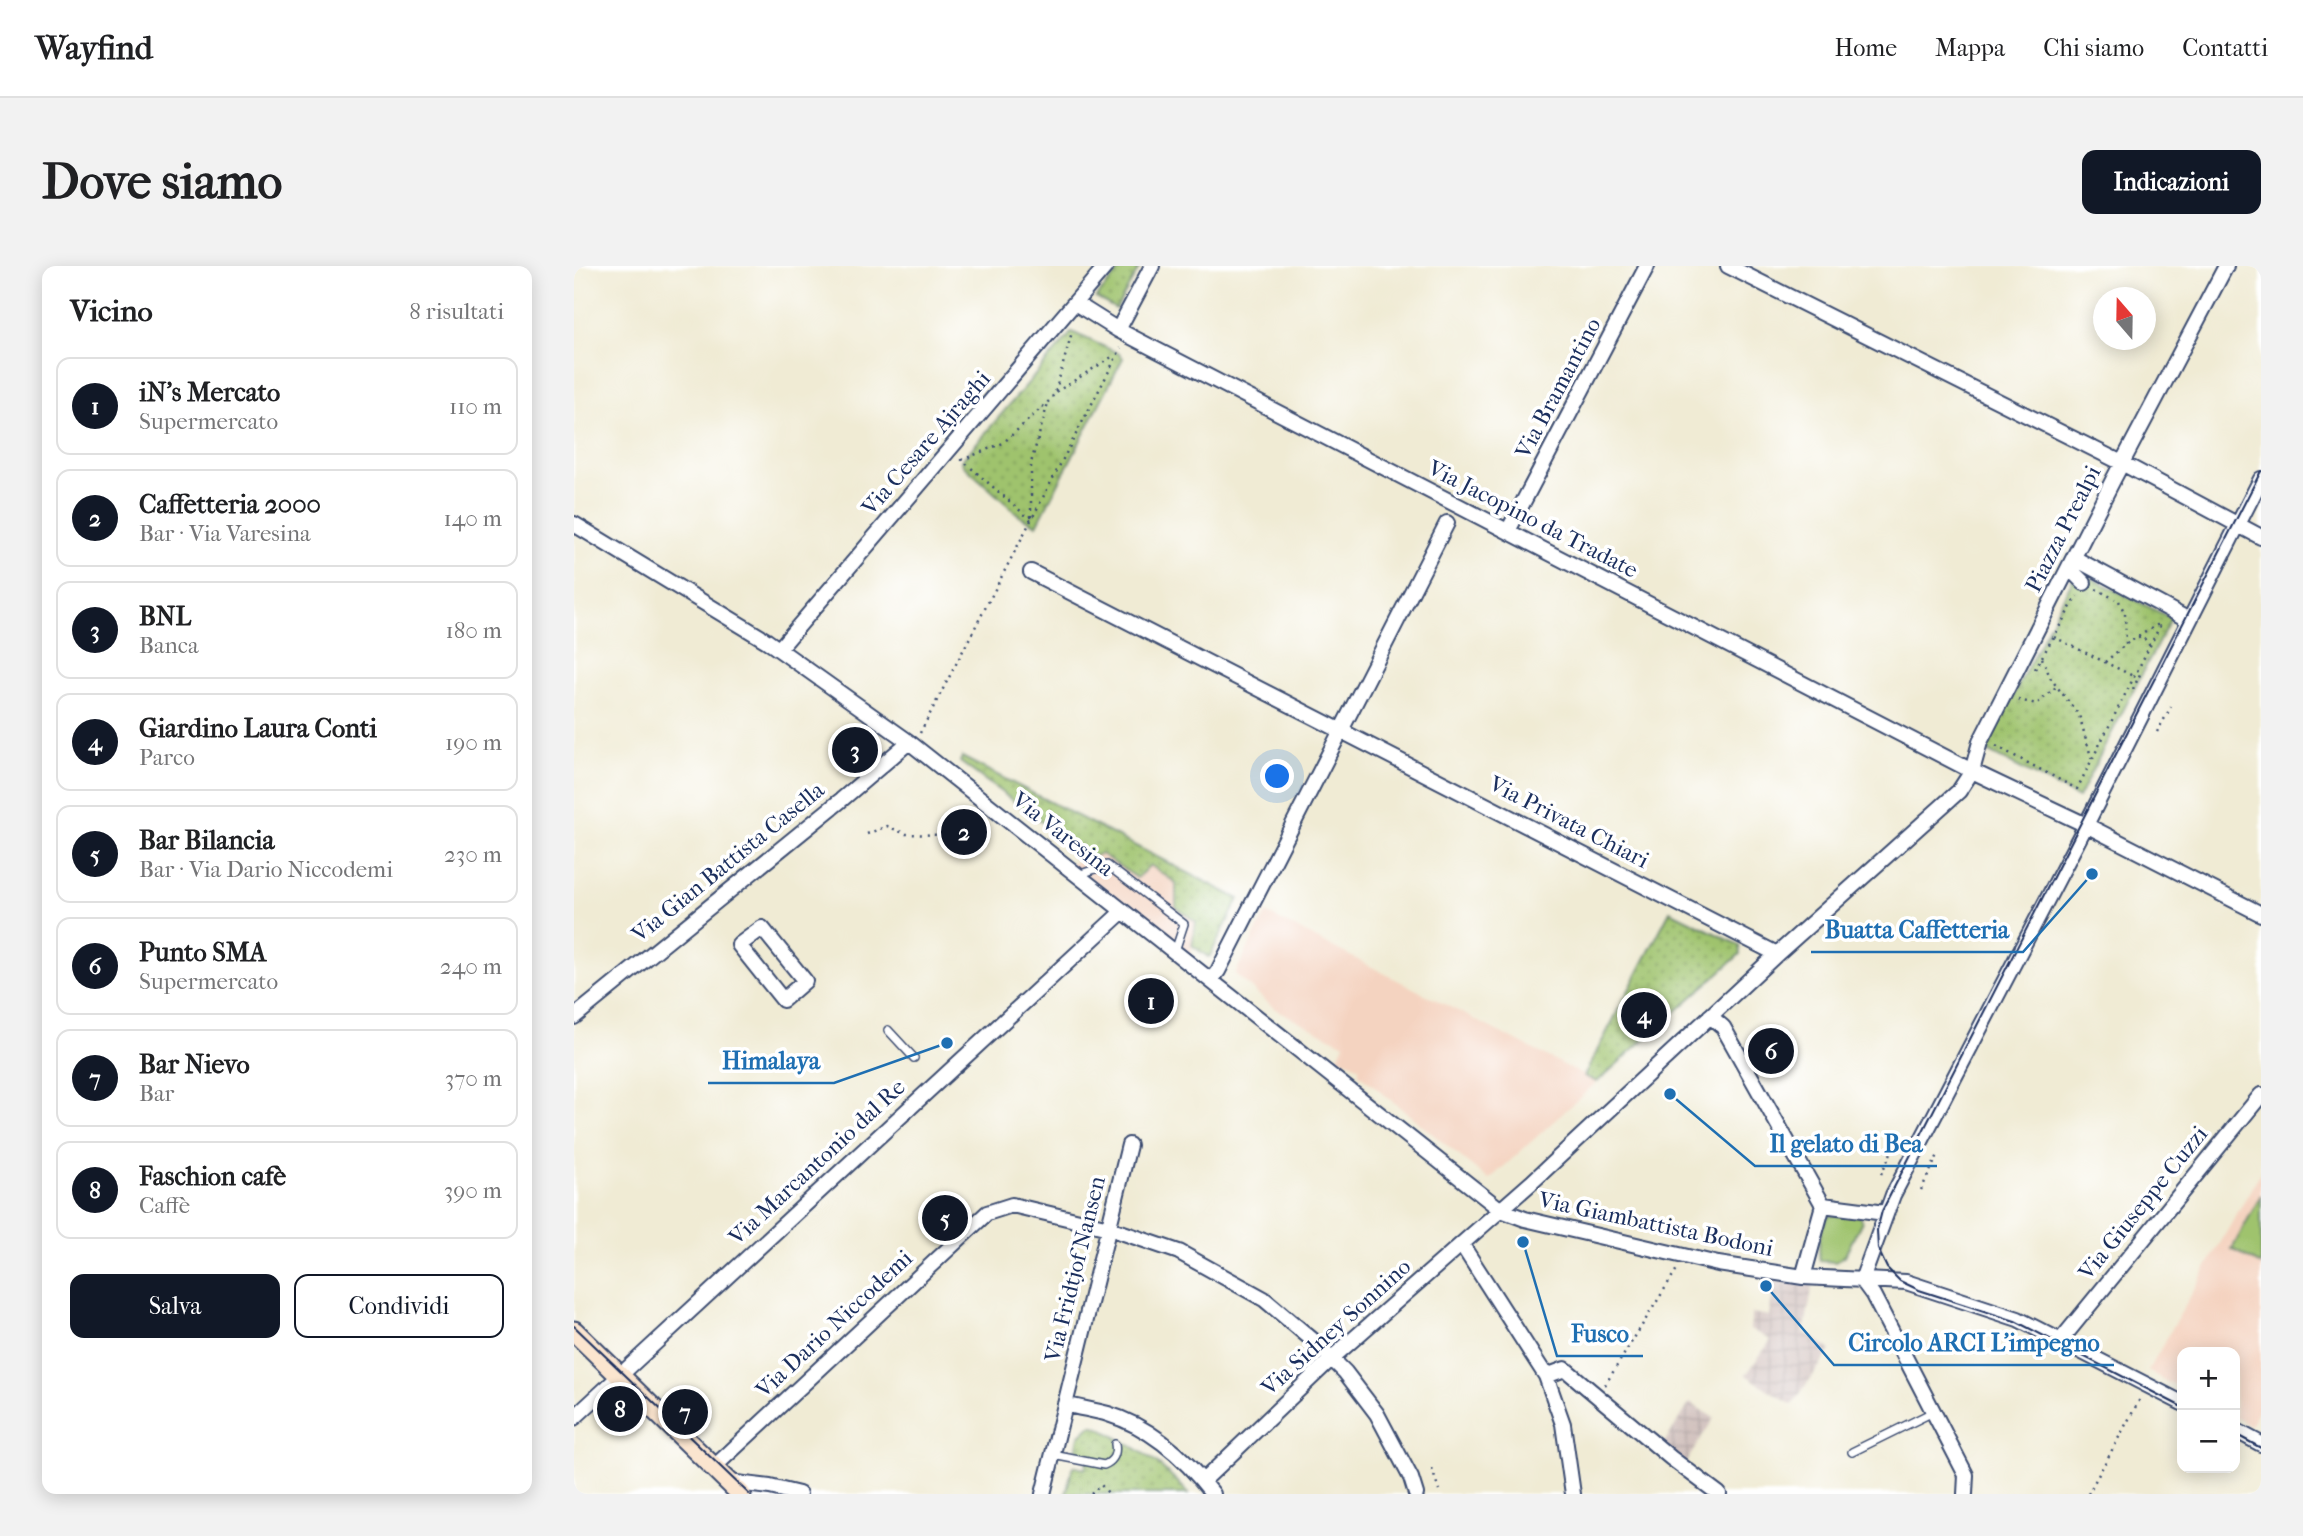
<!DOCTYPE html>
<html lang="it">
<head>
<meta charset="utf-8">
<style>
  body { margin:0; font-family:"IM FELL French Canon",serif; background:#f2f2f2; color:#202124 }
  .controls { position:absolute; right:21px; bottom:21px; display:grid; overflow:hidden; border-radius:14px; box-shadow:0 4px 18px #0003 }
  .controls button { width:63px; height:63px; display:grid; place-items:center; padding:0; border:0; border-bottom:2px solid #e0e0e0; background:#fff; color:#202124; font:35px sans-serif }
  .compass { position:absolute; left:1519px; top:21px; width:63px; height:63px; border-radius:50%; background:#fff; box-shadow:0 4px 18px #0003; rotate:340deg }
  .you { position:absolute; left:704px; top:511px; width:24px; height:24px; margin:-18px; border:5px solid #fff; border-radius:50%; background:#1a73e8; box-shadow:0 0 0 10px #1a73e833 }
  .badge { display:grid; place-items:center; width:46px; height:46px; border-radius:50%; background:#111827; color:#fff; font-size:23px; font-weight:700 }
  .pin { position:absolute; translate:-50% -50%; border:4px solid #fff; box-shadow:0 2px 7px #0006 }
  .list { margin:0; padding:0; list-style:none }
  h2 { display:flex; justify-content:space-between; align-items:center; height:91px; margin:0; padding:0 28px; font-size:30px }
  h2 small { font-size:23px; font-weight:400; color:#757577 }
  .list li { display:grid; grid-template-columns:46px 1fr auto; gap:21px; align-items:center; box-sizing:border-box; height:98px; margin:0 14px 14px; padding:0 14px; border:2px solid #e0e0e0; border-radius:14px }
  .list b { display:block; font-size:26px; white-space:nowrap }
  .list p { margin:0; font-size:23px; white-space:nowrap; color:#757577 }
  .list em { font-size:23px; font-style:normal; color:#757577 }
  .actions { display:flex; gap:14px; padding:21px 28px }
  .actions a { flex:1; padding:16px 0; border:2px solid #111827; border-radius:14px; text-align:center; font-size:24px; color:#111827 }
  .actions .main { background:#111827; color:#fff }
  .map { position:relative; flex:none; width:1687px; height:1228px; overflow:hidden; border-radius:14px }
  header { display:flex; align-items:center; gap:42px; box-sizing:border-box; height:98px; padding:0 35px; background:#fff; border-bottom:2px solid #e0e0e0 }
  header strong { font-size:33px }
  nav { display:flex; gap:38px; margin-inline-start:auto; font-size:24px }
  .intro { display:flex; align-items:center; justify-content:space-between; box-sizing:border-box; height:168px; padding:0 42px }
  h1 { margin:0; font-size:49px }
  .button { padding:18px 32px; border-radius:14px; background:#111827; color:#fff; font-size:24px; font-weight:700 }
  main { display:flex; gap:42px; padding:0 42px }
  aside { flex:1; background:#fff; border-radius:14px; box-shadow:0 4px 18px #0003 }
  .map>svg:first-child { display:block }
  .built { fill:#f4d3c0 }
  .industrial { fill:url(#industrial-grid) }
  .grass { fill:url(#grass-dots); stroke:#5d7966; stroke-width:2 }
  .garden { fill:#9fc36d; stroke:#5d7966; stroke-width:2 }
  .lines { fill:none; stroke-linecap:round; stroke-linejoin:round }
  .lane-casing { stroke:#3b4b70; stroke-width:10 }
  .street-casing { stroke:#3b4b70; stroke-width:18 }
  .secondary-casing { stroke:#3b4b70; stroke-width:23 }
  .path { stroke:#3b4b70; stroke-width:2.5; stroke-dasharray:2 5; stroke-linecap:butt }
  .lane { stroke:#fff; stroke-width:7 }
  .street { stroke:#fff; stroke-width:14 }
  .secondary { stroke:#fbe5cf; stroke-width:19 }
  .tram { stroke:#1b2f5e; stroke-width:2 }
  .labels { text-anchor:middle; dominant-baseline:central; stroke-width:7; stroke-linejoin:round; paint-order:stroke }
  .street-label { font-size:23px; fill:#1b2f5e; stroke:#fff }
  .leader { fill:none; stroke:#1f6fb2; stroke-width:2.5 }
  .callout-dot { fill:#1f6fb2; stroke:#fff; stroke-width:2.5 }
  .callout-label { font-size:24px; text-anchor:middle; font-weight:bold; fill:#1f6fb2; stroke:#fff; stroke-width:7; stroke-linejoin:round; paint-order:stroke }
</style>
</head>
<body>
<header>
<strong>Wayfind</strong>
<nav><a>Home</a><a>Mappa</a><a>Chi siamo</a><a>Contatti</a></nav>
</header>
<div class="intro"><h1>Dove siamo</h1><a class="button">Indicazioni</a></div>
<main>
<aside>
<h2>Vicino<small>8 risultati</small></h2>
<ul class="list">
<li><span class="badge">1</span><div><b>iN’s Mercato</b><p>Supermercato</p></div><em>110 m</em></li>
<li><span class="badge">2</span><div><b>Caffetteria 2000</b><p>Bar · Via Varesina</p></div><em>140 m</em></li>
<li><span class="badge">3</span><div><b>BNL</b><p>Banca</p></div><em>180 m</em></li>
<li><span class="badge">4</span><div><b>Giardino Laura Conti</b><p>Parco</p></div><em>190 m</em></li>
<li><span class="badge">5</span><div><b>Bar Bilancia</b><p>Bar · Via Dario Niccodemi</p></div><em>230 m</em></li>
<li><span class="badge">6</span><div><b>Punto SMA</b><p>Supermercato</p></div><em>240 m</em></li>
<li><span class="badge">7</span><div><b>Bar Nievo</b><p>Bar</p></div><em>370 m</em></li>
<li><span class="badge">8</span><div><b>Faschion cafè</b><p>Caffè</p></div><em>390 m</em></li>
</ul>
<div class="actions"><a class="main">Salva</a><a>Condividi</a></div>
</aside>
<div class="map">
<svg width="1687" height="1228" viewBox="0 0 1687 1228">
  <defs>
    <pattern id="industrial-grid" width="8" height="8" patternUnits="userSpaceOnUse" patternTransform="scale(1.75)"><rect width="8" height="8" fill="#d0c0bc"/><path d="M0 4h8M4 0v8" fill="none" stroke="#b2a5a4"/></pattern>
    <pattern id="grass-dots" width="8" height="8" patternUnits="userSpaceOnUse" patternTransform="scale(1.75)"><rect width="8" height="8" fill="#9fc36d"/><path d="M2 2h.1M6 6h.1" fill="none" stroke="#819f5d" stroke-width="1.8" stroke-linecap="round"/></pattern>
  </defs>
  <rect width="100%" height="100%" fill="#fff"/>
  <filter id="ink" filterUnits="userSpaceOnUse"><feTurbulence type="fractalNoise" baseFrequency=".0143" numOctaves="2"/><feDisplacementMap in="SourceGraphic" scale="14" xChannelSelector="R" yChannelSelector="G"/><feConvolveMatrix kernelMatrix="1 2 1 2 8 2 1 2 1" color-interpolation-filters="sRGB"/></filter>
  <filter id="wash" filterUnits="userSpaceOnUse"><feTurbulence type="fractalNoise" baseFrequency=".00686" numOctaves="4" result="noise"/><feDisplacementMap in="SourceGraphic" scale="28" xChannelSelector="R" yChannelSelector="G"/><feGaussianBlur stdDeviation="1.57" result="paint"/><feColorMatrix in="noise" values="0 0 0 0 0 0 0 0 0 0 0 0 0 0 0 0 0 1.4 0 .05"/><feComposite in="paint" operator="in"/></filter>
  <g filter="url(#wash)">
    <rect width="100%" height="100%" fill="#f0ebd4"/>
    <path class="built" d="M527 588 563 611 576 599 602 617 622 656 615 698 492 599Z
      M692 647 1023 816 915 914 785 808V801L764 790 770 778 701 743 661 708Z
      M1687 905V1139L1676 1160 1661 1151V1086H1608V1124L1574 1105Z"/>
    <path class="industrial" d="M1202 1008 1240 1013 1230 1066 1257 1084 1218 1139 1172 1109 1197 1074 1176 1063 1178 1047 1195 1050Z
      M1116 1137 1140 1152 1111 1198 1088 1180Z"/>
    <path class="grass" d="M549 0 566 1 542 43 522 32Z
      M498 66 544 87 549 92 463 259 446 250 389 199 388 194Z
      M1503 305 1597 352 1504 532 1411 484Z
      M388 491 665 633 636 690 634 691 618 679 622 656 602 641V617L576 599 563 612 527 588 516 591 386 496Z
      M1096 645 1165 679 1166 688 1023 816 1010 810Z
      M516 1160H521C559 1179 587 1196 615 1228H492L499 1200 511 1203 514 1188 502 1185 505 1170Z"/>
    <path class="garden" d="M1687 929V999L1658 983Z
      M1256 949 1285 950 1288 955 1271 989 1262 996 1246 995C1244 983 1245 958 1256 949Z"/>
  </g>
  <g filter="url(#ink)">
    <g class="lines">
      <g class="lane-casing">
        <path id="lane" d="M504 609 533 599 610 658 601 685
          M314 764 340 792
          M1278 1186 1359 1146
          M479 1189 530 1199C539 1195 543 1189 541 1178"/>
      </g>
      <g class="street-casing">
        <path id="street" d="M1154 0 1548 197 1687 271
          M501 37 544 64 1398 505 1512 559 1687 648
          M544 64 578 0
          M0 258 193 375 335 476 927 944 951 953 1144 998 1229 1011 1332 1016 1444 1053 1608 1137
          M934 265 1073 0
          M1500 292 1615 354
          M1495 302 1510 317
          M457 306 1203 688
          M205 383 532 0
          M188 662 231 715 209 734 165 679Z
          M637 714 644 705 873 257
          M1136 750 1149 761 1249 939 1229 1011
          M0 751 266 535 335 476
          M1249 939 1311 947
          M888 979 972 1110 989 1158 999 1228
          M1288 1014 1319 929 1512 559 1687 213
          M1288 1014 1299 1029 1392 1209 1391 1228
          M1487 1074 1687 829
          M972 1110 991 1103 1097 1192 1145 1228
          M491 1138C505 1142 520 1144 534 1148 577 1161 612 1193 639 1228
          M0 1152 549 645
          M1661 1164 1687 1178
          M139 1202 413 947 438 939 535 962 605 986 690 1033 741 1076 771 1106 803 1148 837 1212 842 1228
          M629 1215 758 1092 957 917 1203 688 1385 525 1398 505 1406 476 1539 214 1652 0
          M154 1216 196 1221 225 1228
          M469 1228 555 879"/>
      </g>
      <g class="secondary-casing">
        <path id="secondary" d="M0 1065 167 1228"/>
      </g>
      <path class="path" d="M482 126 541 89
        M457 251V197L474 137
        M457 254 388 194 429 177 475 135 481 127 498 66
        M1522 323 1541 333
        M1545 335 1551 348 1552 378
        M1480 371 1561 411
        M1564 372 1569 371 1576 380
        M1468 392 1477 413 1505 449 1518 494
        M1531 396 1552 378 1588 356
        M1461 403 1503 330
        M1559 423 1568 404
        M1444 434 1463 438 1483 420
        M1583 466 1597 441
        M346 467 547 82
        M1422 480 1503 523 1588 356
        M293 568 313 560 332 568 367 569
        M1307 908 1325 870
        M1347 924 1365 887
        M1031 1119 1103 1003
        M858 1203 865 1224
        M517 1228 527 1219 535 1228
        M1514 1228 1567 1131"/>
      <use href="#lane" class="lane"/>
      <use href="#street" class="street"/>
      <use href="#secondary" class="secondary"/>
      <path class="tram" d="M0 1060 175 1228
        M1608 1141 1441 1055 1345 1024 1326 1015 1313 1002 1304 983 1303 964 1308 945 1687 205
        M1661 1168 1687 1182"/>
    </g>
  </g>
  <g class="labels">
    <g class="street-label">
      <text transform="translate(984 122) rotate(-62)">Via Bramantino</text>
      <text transform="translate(352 177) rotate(-49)">Via Cesare Ajraghi</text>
      <text transform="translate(959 253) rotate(27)">Via Jacopino da Tradate</text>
      <text transform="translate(1489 263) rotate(-63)">Piazza Prealpi</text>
      <text transform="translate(995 556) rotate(27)">Via Privata Chiari</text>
      <text transform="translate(489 568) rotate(38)">Via Varesina</text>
      <text transform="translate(154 596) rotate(-39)">Via Gian Battista Casella</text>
      <text transform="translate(243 896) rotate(-43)">Via Marcantonio dal Re</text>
      <text transform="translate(1569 937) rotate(-51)">Via Giuseppe Cuzzi</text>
      <text transform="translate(1082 958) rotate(12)">Via Giambattista Bodoni</text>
      <text transform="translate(501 1003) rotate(-76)">Via Fridtjof Nansen</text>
      <text transform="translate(260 1058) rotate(-43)">Via Dario Niccodemi</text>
      <text transform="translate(762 1061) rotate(-42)">Via Sidney Sonnino</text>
    </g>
  </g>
  <path class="leader" d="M1518 608L1449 686H1237M373 777L260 817H134M1096 828L1181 900H1363M949 976L983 1090H1069M1192 1020L1260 1099H1540"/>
  <g class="callout-dot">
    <circle cx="1518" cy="608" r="7"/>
    <circle cx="373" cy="777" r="7"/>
    <circle cx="1096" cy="828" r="7"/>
    <circle cx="949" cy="976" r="7"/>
    <circle cx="1192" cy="1020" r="7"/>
  </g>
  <g class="callout-label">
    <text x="1343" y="672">Buatta Caffetteria</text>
    <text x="197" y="803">Himalaya</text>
    <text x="1272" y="886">Il gelato di Bea</text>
    <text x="1026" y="1076">Fusco</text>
    <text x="1400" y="1085">Circolo ARCI L'impegno</text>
  </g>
</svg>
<div class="controls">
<button>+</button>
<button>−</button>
</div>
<svg class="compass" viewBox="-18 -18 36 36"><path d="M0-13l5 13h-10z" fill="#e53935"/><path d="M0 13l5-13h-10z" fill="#757577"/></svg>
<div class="you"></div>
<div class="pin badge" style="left:577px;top:735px">1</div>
<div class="pin badge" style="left:390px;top:566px">2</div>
<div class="pin badge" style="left:281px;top:484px">3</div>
<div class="pin badge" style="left:1070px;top:749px">4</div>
<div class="pin badge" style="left:371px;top:952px">5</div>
<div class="pin badge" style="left:1197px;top:785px">6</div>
<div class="pin badge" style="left:111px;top:1146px">7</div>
<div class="pin badge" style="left:46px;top:1143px">8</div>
</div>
</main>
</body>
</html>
